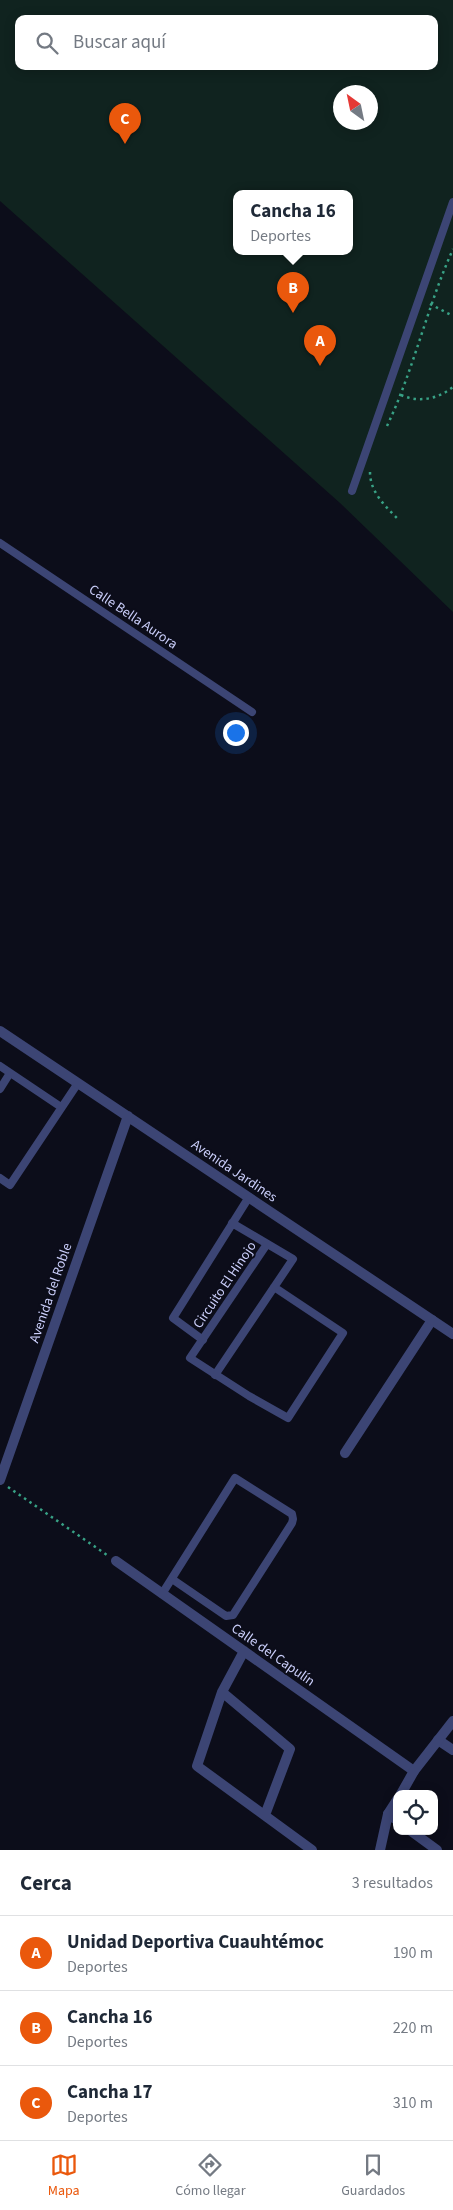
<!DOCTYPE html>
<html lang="es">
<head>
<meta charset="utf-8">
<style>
  body { margin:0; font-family:"Source Sans 3",sans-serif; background:#f6f6f7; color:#1f2937 }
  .controls { position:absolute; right:15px; bottom:15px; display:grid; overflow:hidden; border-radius:10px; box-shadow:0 2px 12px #0003 }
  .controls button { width:45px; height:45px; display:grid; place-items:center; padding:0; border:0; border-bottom:1px solid #e0e1e3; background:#fff; color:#1f2937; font:25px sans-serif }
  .compass { position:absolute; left:333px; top:85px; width:45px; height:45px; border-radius:50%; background:#fff; box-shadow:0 2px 12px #0003; rotate:327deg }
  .you { position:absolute; left:235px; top:732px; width:18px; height:18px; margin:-12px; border:4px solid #fff; border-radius:50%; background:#1a73e8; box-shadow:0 0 0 8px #1a73e833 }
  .badge { display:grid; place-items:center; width:32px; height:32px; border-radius:50%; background:#ea580c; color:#fff; font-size:16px; font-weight:700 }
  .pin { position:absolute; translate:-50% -41px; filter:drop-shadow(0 1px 2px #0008) }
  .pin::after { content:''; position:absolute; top:26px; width:18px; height:15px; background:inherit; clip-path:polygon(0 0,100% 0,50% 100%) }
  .popup { position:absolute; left:233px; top:190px; width:120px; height:65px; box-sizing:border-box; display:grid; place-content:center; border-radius:10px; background:#fff; filter:drop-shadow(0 1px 4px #0005); font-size:16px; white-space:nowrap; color:#747a83 }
  .popup b { font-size:19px; color:#1f2937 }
  .popup::after { content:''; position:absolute; left:50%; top:100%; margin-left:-10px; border:10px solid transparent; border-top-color:#fff }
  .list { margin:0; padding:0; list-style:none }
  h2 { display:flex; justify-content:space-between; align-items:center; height:65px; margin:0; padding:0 20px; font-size:21px }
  h2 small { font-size:16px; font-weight:400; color:#747a83 }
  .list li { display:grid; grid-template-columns:32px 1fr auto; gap:15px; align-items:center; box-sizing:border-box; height:75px; padding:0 20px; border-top:1px solid #e0e1e3 }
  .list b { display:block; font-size:19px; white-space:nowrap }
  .list p { margin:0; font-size:16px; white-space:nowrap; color:#747a83 }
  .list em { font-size:16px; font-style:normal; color:#747a83 }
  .icon { flex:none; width:28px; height:28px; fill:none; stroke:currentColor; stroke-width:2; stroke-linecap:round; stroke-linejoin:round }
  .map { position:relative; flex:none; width:453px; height:1850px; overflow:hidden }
  .search { position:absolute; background:#fff; box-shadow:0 2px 12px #0003; left:15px; right:15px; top:15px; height:55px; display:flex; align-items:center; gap:12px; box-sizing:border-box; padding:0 18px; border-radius:10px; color:#747a83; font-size:19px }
  .sheet { height:290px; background:#fff }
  nav { display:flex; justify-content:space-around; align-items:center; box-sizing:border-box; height:70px; border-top:1px solid #e0e1e3; background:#fff; font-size:14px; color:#747a83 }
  nav a { display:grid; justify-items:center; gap:2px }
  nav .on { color:#ea580c }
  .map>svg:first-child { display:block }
  .green { fill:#10231f; fill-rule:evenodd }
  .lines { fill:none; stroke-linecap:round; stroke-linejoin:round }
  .path { stroke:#38a185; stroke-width:2.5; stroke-dasharray:2.5 4; stroke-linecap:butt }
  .service { stroke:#3c4574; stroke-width:8 }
  .minor { stroke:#3c4574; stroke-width:10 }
  .tertiary { stroke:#3c4574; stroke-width:10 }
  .labels { text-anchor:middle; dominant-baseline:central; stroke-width:4; stroke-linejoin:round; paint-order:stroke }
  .street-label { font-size:14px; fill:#cacefa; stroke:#0c0d1a }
</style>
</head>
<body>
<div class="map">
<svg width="453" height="1850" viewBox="0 0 453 1850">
  <rect width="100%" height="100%" fill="#0c0d1a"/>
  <path class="green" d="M0 0H453V612L340 503 0 201ZM19 19H434V66H19ZM340 92H370V122H340ZM237 194H349V252H237Z"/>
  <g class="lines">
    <path class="path" d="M430 304 453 316
      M401 395C419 403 438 399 453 387
      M387 426C414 369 427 307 453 249
      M370 472C370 492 385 506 398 519
      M8 1487 107 1555"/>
    <path class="service" d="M352 491 453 202
      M0 543 252 712
      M0 1066 61 1107
      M0 1089 10 1073
      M0 1178 10 1185 78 1083
      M267 1244 190 1358 249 1396 288 1418 343 1333 274 1287
      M203 1340 173 1318 249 1197
      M215 1375 293 1259 232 1223
      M162 1594 235 1478 292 1514 293 1519 292 1523 233 1615 226 1616 172 1579"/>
    <path class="minor" d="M345 1453 432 1320
      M116 1561 414 1771
      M244 1651 222 1692 197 1766 312 1850
      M222 1692 290 1749 265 1815
      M438 1740 453 1750
      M388 1814 397 1820
      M411 1831 437 1850"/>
    <path class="tertiary" d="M0 1031 453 1334
      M0 1480 128 1116
      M401 1794 414 1771 453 1721
      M380 1850 388 1814 397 1800"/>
  </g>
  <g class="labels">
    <g class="street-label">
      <text transform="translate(133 617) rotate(34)">Calle Bella Aurora</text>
      <text transform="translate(234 1171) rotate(34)">Avenida Jardines</text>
      <text transform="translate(225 1285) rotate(-56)">Circuito El Hinojo</text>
      <text transform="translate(51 1293) rotate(-71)">Avenida del Roble</text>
      <text transform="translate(273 1655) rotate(35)">Calle del Capulín</text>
    </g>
  </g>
</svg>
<div class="controls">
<button><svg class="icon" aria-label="locate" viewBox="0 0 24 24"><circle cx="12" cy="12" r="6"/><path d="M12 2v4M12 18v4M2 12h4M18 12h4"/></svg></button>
</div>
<svg class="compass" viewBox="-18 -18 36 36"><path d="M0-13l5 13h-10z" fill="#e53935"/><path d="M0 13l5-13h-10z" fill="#747a83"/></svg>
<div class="you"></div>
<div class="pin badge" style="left:320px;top:366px">A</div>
<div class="pin badge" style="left:293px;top:313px">B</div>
<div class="popup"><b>Cancha 16</b>Deportes</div>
<div class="pin badge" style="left:125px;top:144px">C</div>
<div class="search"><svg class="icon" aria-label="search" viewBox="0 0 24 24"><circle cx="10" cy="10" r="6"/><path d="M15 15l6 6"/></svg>Buscar aquí</div>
</div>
<section class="sheet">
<h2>Cerca<small>3 resultados</small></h2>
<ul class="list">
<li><span class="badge">A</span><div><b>Unidad Deportiva Cuauhtémoc</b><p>Deportes</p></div><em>190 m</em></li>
<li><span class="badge">B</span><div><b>Cancha 16</b><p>Deportes</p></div><em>220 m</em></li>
<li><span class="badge">C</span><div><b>Cancha 17</b><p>Deportes</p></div><em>310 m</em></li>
</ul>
</section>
<nav>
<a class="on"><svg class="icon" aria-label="map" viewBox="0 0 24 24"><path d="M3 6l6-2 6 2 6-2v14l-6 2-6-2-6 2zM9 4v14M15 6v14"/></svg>Mapa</a>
<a><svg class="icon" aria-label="directions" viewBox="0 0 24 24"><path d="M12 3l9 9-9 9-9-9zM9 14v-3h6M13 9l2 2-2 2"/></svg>Cómo llegar</a>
<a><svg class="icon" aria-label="saved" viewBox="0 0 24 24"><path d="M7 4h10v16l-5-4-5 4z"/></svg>Guardados</a>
</nav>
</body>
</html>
